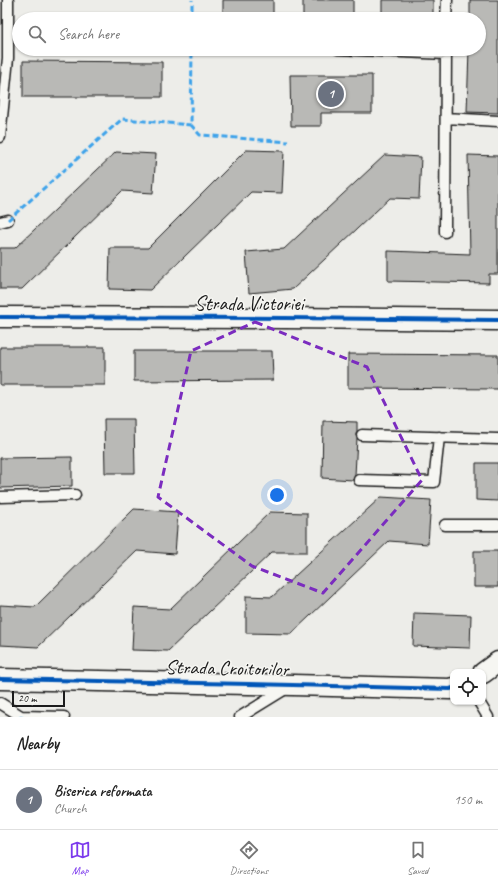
<!DOCTYPE html>
<html lang="en">
<head>
<meta charset="utf-8">
<style>
  body { margin:0; font-family:Caveat,sans-serif; background:#f6f6f6; color:#222 }
  .controls { position:absolute; right:12px; bottom:12px; display:grid; overflow:hidden; border-radius:8px; box-shadow:0 1px 3px #0004 }
  .controls button { width:36px; height:36px; display:grid; place-items:center; padding:0; border:0; border-bottom:1px solid #e0e0e0; background:#fff; color:#222; font:20px sans-serif }
  .scale { position:absolute; left:12px; bottom:10px; width:53px; box-sizing:border-box; padding-left:4px; border:2px solid #1c1c1c; border-top:0; font-size:11px; line-height:14px; white-space:nowrap; color:#1c1c1c; -webkit-text-stroke:3px #f6f6f2; paint-order:stroke }
  .you { position:absolute; left:277px; top:495px; width:14px; height:14px; margin:-10px; border:3px solid #fff; border-radius:50%; background:#1a73e8; box-shadow:0 0 0 6px #1a73e833 }
  .badge { display:grid; place-items:center; width:26px; height:26px; border-radius:50%; background:#7c3aed; color:#fff; font-size:13px; font-weight:700 }
  .pin { position:absolute; translate:-50% -50%; border:2px solid #fff; box-shadow:0 1px 4px #0006 }
  .list { margin:0; padding:0; list-style:none }
  h2 { display:flex; justify-content:space-between; align-items:center; height:52px; margin:0; padding:0 16px; font-size:17px }
  h2 small { font-size:13px; font-weight:400; color:#767676 }
  .list li { display:grid; grid-template-columns:26px 1fr auto; gap:12px; align-items:center; box-sizing:border-box; height:60px; padding:0 16px; border-top:1px solid #e0e0e0 }
  .list b { display:block; font-size:15px; white-space:nowrap }
  .list p { margin:0; font-size:13px; white-space:nowrap; color:#767676 }
  .list em { font-size:13px; font-style:normal; color:#767676 }
  .icon { flex:none; width:22px; height:22px; fill:none; stroke:currentColor; stroke-width:2; stroke-linecap:round; stroke-linejoin:round }
  .map { position:relative; flex:none; width:498px; height:717px; overflow:hidden }
  .search { position:absolute; background:#fff; box-shadow:0 1px 3px #0004; left:12px; right:12px; top:12px; height:44px; display:flex; align-items:center; gap:10px; box-sizing:border-box; padding:0 14px; border-radius:22px; color:#767676; font-size:15px }
  .sheet { height:112px; background:#fff }
  nav { display:flex; justify-content:space-around; align-items:center; box-sizing:border-box; height:56px; border-top:1px solid #e0e0e0; background:#fff; font-size:11px; color:#767676 }
  nav a { display:grid; justify-items:center; gap:2px }
  nav .on { color:#7c3aed }
  .map>svg:first-child { display:block }
  .building { fill:#b9b9b6; stroke:#1c1c1c }
  .lines { fill:none; stroke-linecap:round; stroke-linejoin:round }
  .service-casing { stroke:#1c1c1c; stroke-width:13 }
  .minor-casing { stroke:#1c1c1c; stroke-width:23 }
  .service { stroke:#f6f6f2; stroke-width:10 }
  .minor { stroke:#f6f6f2; stroke-width:20 }
  .quiet { stroke:#3da2ea; stroke-width:3; stroke-dasharray:6 3; stroke-linecap:butt }
  .cycleway-casing { stroke:#f6f6f2; stroke-width:6 }
  .cycleway { stroke:#0057b8; stroke-width:4 }
  .marked { fill:none; stroke:#7b2cbf; stroke-width:3; stroke-dasharray:8 5; stroke-linejoin:round }
  .labels { text-anchor:middle; dominant-baseline:central; stroke-width:3; stroke-linejoin:round; paint-order:stroke }
  .street-label { font-size:20px; fill:#1c1c1c; stroke:#f6f6f2 }
</style>
</head>
<body>
<div class="map">
<svg width="498" height="717" viewBox="0 0 498 717">
  <rect width="100%" height="100%" fill="#edede9"/>
  <filter id="ink" filterUnits="userSpaceOnUse"><feTurbulence type="fractalNoise" baseFrequency=".025" numOctaves="2"/><feDisplacementMap in="SourceGraphic" scale="8" xChannelSelector="R" yChannelSelector="G"/><feConvolveMatrix kernelMatrix="1 2 1 2 8 2 1 2 1" color-interpolation-filters="sRGB"/></filter>
  <g filter="url(#ink)">
    <path class="building" d="M223 0H273V19H223Z
      M303 0H353V19H303Z
      M382 0H433V19H382Z
      M470 0H498V113L467 112 469 49H479V19H470Z
      M23 61 162 62V97H23Z
      M290 75H372V113H321V126H291Z
      M246 150 284 151 282 193 251 192 150 290 109 289 110 248H148Z
      M116 152 156 154 153 193 122 191 22 289H0V248H15Z
      M385 155 421 157 419 199 390 198 293 289 249 293 246 252 284 249Z
      M468 155 498 156V274H489V283L388 281V251L470 254Z
      M0 347H105V385H0Z
      M134 351H272L273 380 134 381Z
      M348 354 498 355V389L348 388Z
      M104 419H134L135 473H105Z
      M323 421 357 422V431L356 435 357 438 355 475 353 480 322 478Z
      M72 457V486L0 488V458Z
      M476 463H498V501L476 500Z
      M381 497 431 500 428 544 389 541 291 634 246 633V596L272 597Z
      M134 509 178 512 175 554 137 551 38 647 0 645V605L35 607Z
      M270 512 307 513V552H272L168 651 132 650 134 607 170 609Z
      M474 551H498V587H474Z
      M414 613 471 615 470 648 413 646Z"/>
    <g class="lines">
      <g class="service-casing">
        <path id="service" d="M446 19 447 0
          M338 49 446 54
          M446 118 498 121
          M0 137 8 58V0
          M0 222 8 220
          M445 232 446 49
          M362 435 498 439
          M359 480 434 482 439 437
          M0 497 75 495
          M445 525H498
          M479 702 488 717
          M0 703 21 716 64 717
          M240 717 287 688"/>
      </g>
      <g class="minor-casing">
        <path id="minor" d="M0 317 285 318 498 320
          M483 673 498 662
          M0 679 293 685 450 689 453 688"/>
      </g>
      <use href="#service" class="service"/>
      <use href="#minor" class="minor"/>
      <path class="quiet" d="M192 19V0
        M191 125 200 135 288 142
        M8 220 122 119 191 125 192 49
        M21 716V717"/>
      <g class="cycleway-casing">
        <path id="cycleway" d="M0 317 285 318 498 320
          M0 679 293 685 450 689 453 688"/>
      </g>
      <use href="#cycleway" class="cycleway"/>
    </g>
  </g>
  <path class="marked" d="M255 322 367 367 422 480 323 593 252 566 158 497 191 351Z"/>
  <g class="labels">
    <g class="street-label">
      <text x="249" y="303">Strada Victoriei</text>
      <text transform="translate(227 668) rotate(1)">Strada Croitorilor</text>
    </g>
  </g>
</svg>
<div class="controls">
<button><svg class="icon" aria-label="locate" viewBox="0 0 24 24"><circle cx="12" cy="12" r="6"/><path d="M12 2v4M12 18v4M2 12h4M18 12h4"/></svg></button>
</div>
<div class="scale">20 m</div>
<div class="you"></div>
<div class="pin badge" style="left:331px;top:94px;background:#6b7280">1</div>
<div class="search"><svg class="icon" aria-label="search" viewBox="0 0 24 24"><circle cx="10" cy="10" r="6"/><path d="M15 15l6 6"/></svg>Search here</div>
</div>
<section class="sheet">
<h2>Nearby<small></small></h2>
<ul class="list">
<li><span class="badge" style="background:#6b7280">1</span><div><b>Biserica reformata</b><p>Church</p></div><em>150 m</em></li>
</ul>
</section>
<nav>
<a class="on"><svg class="icon" aria-label="map" viewBox="0 0 24 24"><path d="M3 6l6-2 6 2 6-2v14l-6 2-6-2-6 2zM9 4v14M15 6v14"/></svg>Map</a>
<a><svg class="icon" aria-label="directions" viewBox="0 0 24 24"><path d="M12 3l9 9-9 9-9-9zM9 14v-3h6M13 9l2 2-2 2"/></svg>Directions</a>
<a><svg class="icon" aria-label="saved" viewBox="0 0 24 24"><path d="M7 4h10v16l-5-4-5 4z"/></svg>Saved</a>
</nav>
</body>
</html>
